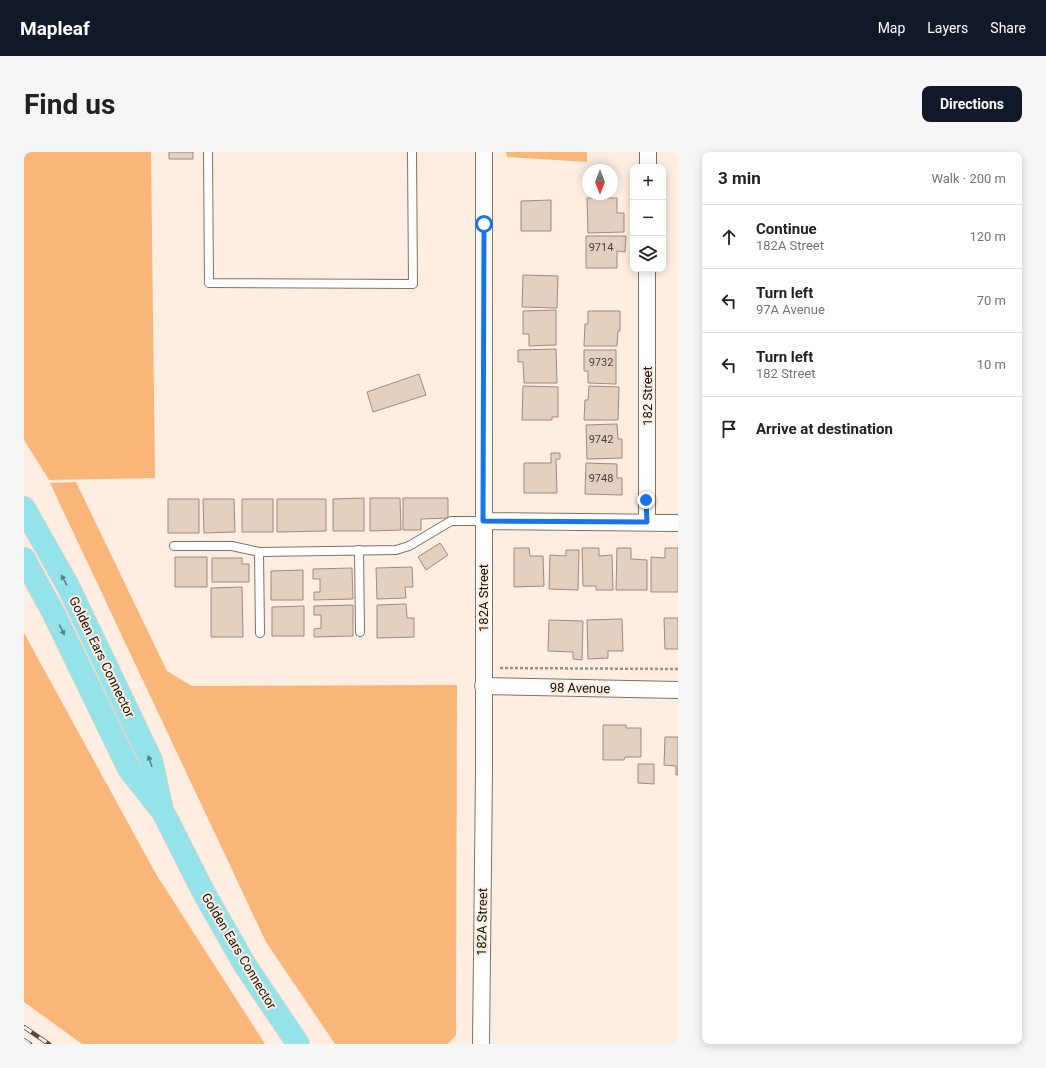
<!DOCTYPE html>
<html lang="en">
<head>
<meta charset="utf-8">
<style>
  body { margin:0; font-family:Roboto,sans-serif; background:#f6f6f6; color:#202124 }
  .controls { position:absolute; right:12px; top:12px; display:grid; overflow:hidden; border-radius:8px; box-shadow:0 2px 10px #0003 }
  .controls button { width:36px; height:36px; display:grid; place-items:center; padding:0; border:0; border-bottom:1px solid #e0e0e0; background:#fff; color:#202124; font:20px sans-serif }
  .compass { position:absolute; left:558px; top:12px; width:36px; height:36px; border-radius:50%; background:#fff; box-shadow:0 2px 10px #0003; rotate:180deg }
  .stop { position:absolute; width:12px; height:12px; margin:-9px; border:3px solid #1a73e8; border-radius:50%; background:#fff }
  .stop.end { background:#1a73e8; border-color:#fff; box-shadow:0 1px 4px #0008 }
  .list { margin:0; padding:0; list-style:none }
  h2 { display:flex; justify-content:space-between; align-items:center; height:52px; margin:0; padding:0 16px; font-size:17px }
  h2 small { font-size:13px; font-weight:400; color:#757577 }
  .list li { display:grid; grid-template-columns:26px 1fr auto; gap:12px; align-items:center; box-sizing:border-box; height:64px; padding:0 16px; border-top:1px solid #e0e0e0 }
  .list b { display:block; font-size:15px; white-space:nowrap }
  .list p { margin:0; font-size:13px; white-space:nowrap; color:#757577 }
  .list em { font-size:13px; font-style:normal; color:#757577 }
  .icon { flex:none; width:22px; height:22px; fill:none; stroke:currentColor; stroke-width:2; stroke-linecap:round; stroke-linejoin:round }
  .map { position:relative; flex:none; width:654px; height:892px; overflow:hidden; border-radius:8px }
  header { display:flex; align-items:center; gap:24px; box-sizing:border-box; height:56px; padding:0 20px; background:#111827; color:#fff }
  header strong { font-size:19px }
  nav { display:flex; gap:22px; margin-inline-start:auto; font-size:14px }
  .intro { display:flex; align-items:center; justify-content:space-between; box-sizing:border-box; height:96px; padding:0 24px }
  h1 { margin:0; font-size:28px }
  .button { padding:10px 18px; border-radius:8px; background:#111827; color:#fff; font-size:14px; font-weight:700 }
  main { display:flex; gap:24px; padding:0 24px }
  aside { flex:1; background:#fff; border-radius:8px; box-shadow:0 2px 10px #0003 }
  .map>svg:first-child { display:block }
  .green { fill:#fab578 }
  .building { fill:#e3d0c0; stroke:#9c8a7c }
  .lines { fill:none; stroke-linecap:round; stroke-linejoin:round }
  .lane-casing { stroke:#827162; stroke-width:10 }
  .street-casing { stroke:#827162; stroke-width:18 }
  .primary-casing { stroke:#d5d4d3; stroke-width:24 }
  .path { stroke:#9b8f85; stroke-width:2.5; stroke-dasharray:3 2; stroke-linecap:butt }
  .lane { stroke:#fff; stroke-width:8 }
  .street { stroke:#fff; stroke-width:16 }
  .primary { stroke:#93e3e8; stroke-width:22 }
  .rail-casing { stroke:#534b43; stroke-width:4.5 }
  .rail { stroke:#feeee1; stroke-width:3; stroke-dasharray:9; stroke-linecap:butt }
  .oneway { fill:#5a8484 }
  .route { stroke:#1a73e8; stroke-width:5 }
  .labels { text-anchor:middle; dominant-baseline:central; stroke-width:4; stroke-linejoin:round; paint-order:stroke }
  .number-label { font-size:11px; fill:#483f38 }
  .street-label { font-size:13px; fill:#150f0a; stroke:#feeee1 }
</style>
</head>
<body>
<header>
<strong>Mapleaf</strong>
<nav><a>Map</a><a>Layers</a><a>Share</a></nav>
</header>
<div class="intro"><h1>Find us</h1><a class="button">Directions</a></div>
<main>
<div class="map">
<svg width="654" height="892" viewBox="0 0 654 892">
  <rect width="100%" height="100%" fill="#feeee1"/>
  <path class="green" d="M0 0H127L131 326 25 328 0 288Z
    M482 0H563V10L483 5Z
    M52 330 143 519 168 534 433 533 432 883 424 892H311L242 790 26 331Z
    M0 481 132 722 241 892H58L0 850Z"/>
  <path class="building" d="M145 0H169V7H145Z
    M563 46H593V61H600V80L564 81Z
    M527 48V79H497V49Z
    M562 84H602L601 100 593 99V116H562Z
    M499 123 534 124 533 156 498 155Z
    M532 158V193L505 194V182H499V159Z
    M564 159H596V179H594L593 194H560L561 172H564Z
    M532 197 533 231H500L499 210H494V198Z
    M560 198H592V232L564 231V219H560Z
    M395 222 402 243 349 260 343 240Z
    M499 234 534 235V265H528V268H498Z
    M565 234 595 235 594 268H560L561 248H564Z
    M593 272 594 287H598V306L563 307 562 273Z
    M527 301H536V307H532L533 341H500V311H527Z
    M562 311 593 312V326H598V343L561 342Z
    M340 346V379H309V347Z
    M346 346H376L377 378 346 379Z
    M379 346H424V366L397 367V378H379Z
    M144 347H175V381H144Z
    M179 347H210L211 380 180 381Z
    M218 347H249V380H218Z
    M253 347H302V379L253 380Z
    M416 391 424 403 402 418 394 405Z
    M490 396H505L506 404H519L520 434 490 435Z
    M558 396H575V404L588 403 589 438H572V434H559Z
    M593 396H607V407L623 408V438H592Z
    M641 396H654V440H627V405L641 406Z
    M542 398H555L554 438 525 437 526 403 542 404Z
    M151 405H183V435H151Z
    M188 406H218V412H225V430H188Z
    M388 415 389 435H381L382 446 353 447 352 416Z
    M328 416 329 447 290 448V440H296V427H289V417Z
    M279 418V448H247V419Z
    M218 435 219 485H187V436Z
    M382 452 383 466H390V485L353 486V453Z
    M329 453V484L290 485V477L297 476V463H290V454Z
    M280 454V484H248V455Z
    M640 466H654V497H641Z
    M598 467 599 499H584V506L564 507 563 468Z
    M525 468 559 469 558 508 549 507V500L524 499Z
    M579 573H602V576H617V605H601L600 608H579Z
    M641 585H654V623H652V614L640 613Z
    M614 612H630V632L614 631Z"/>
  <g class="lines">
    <g class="lane-casing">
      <path id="lane" d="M184 0 185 131 389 132 388 0
        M150 394H208L235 400 372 398 385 394 427 369H459
        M335 398 336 480
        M235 400 236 481"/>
    </g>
    <g class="street-casing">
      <path id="street" d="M624 15V1
        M459 369 654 371
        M623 370V117
        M459 534 654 538
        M457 892 460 621V0"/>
    </g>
    <g class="primary-casing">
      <path id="primary" d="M0 356 44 434 127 608 137 653
        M0 407 29 460 105 617 139 660 181 743 221 813 274 892"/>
    </g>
    <path class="path" d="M476 516 654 517"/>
    <use href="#lane" class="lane"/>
    <use href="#street" class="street"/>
    <use href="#primary" class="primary"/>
    <g class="rail-casing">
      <path id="rail" d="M0 875 25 892
        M0 888 6 892"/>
    </g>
    <use href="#rail" class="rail"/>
  </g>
  <defs><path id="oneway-solid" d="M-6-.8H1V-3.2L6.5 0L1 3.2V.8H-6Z"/></defs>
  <g class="oneway">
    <use href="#oneway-solid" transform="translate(40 428) rotate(-119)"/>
    <use href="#oneway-solid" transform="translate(38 478) rotate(64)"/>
    <use href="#oneway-solid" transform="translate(126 609) rotate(-109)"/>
  </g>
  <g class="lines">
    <path class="route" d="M460 72 459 369 623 370 622 348"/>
  </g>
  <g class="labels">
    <g class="number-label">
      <text x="577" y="95">9714</text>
      <text x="577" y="210">9732</text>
      <text x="577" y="287">9742</text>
      <text x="577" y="326">9748</text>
    </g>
    <g class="street-label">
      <text transform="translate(623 244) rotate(-90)">182 Street</text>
      <text transform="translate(459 446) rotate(-90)">182A Street</text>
      <text transform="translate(78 505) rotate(64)">Golden Ears Connector</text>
      <text transform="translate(556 536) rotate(1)">98 Avenue</text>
      <text transform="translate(458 770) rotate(-89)">182A Street</text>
      <text transform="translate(215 799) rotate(59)">Golden Ears Connector</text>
    </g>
  </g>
</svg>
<div class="controls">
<button>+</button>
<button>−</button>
<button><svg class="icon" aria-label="layers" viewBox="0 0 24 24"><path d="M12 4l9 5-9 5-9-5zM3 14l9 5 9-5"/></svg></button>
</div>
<svg class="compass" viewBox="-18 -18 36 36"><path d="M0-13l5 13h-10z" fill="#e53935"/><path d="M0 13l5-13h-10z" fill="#757577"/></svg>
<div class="stop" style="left:460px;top:72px"></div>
<div class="stop end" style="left:622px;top:348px"></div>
</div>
<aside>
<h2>3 min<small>Walk · 200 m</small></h2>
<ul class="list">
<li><svg class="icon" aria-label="ahead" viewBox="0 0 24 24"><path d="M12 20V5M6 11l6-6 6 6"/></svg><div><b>Continue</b><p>182A Street</p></div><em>120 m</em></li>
<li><svg class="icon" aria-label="left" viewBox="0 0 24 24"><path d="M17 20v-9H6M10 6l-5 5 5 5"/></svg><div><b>Turn left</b><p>97A Avenue</p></div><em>70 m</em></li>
<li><svg class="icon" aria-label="left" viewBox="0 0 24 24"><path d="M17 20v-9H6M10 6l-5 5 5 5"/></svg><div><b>Turn left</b><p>182 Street</p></div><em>10 m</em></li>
<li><svg class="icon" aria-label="arrive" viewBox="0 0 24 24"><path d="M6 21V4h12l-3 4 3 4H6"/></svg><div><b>Arrive at destination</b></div></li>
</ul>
</aside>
</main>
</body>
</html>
